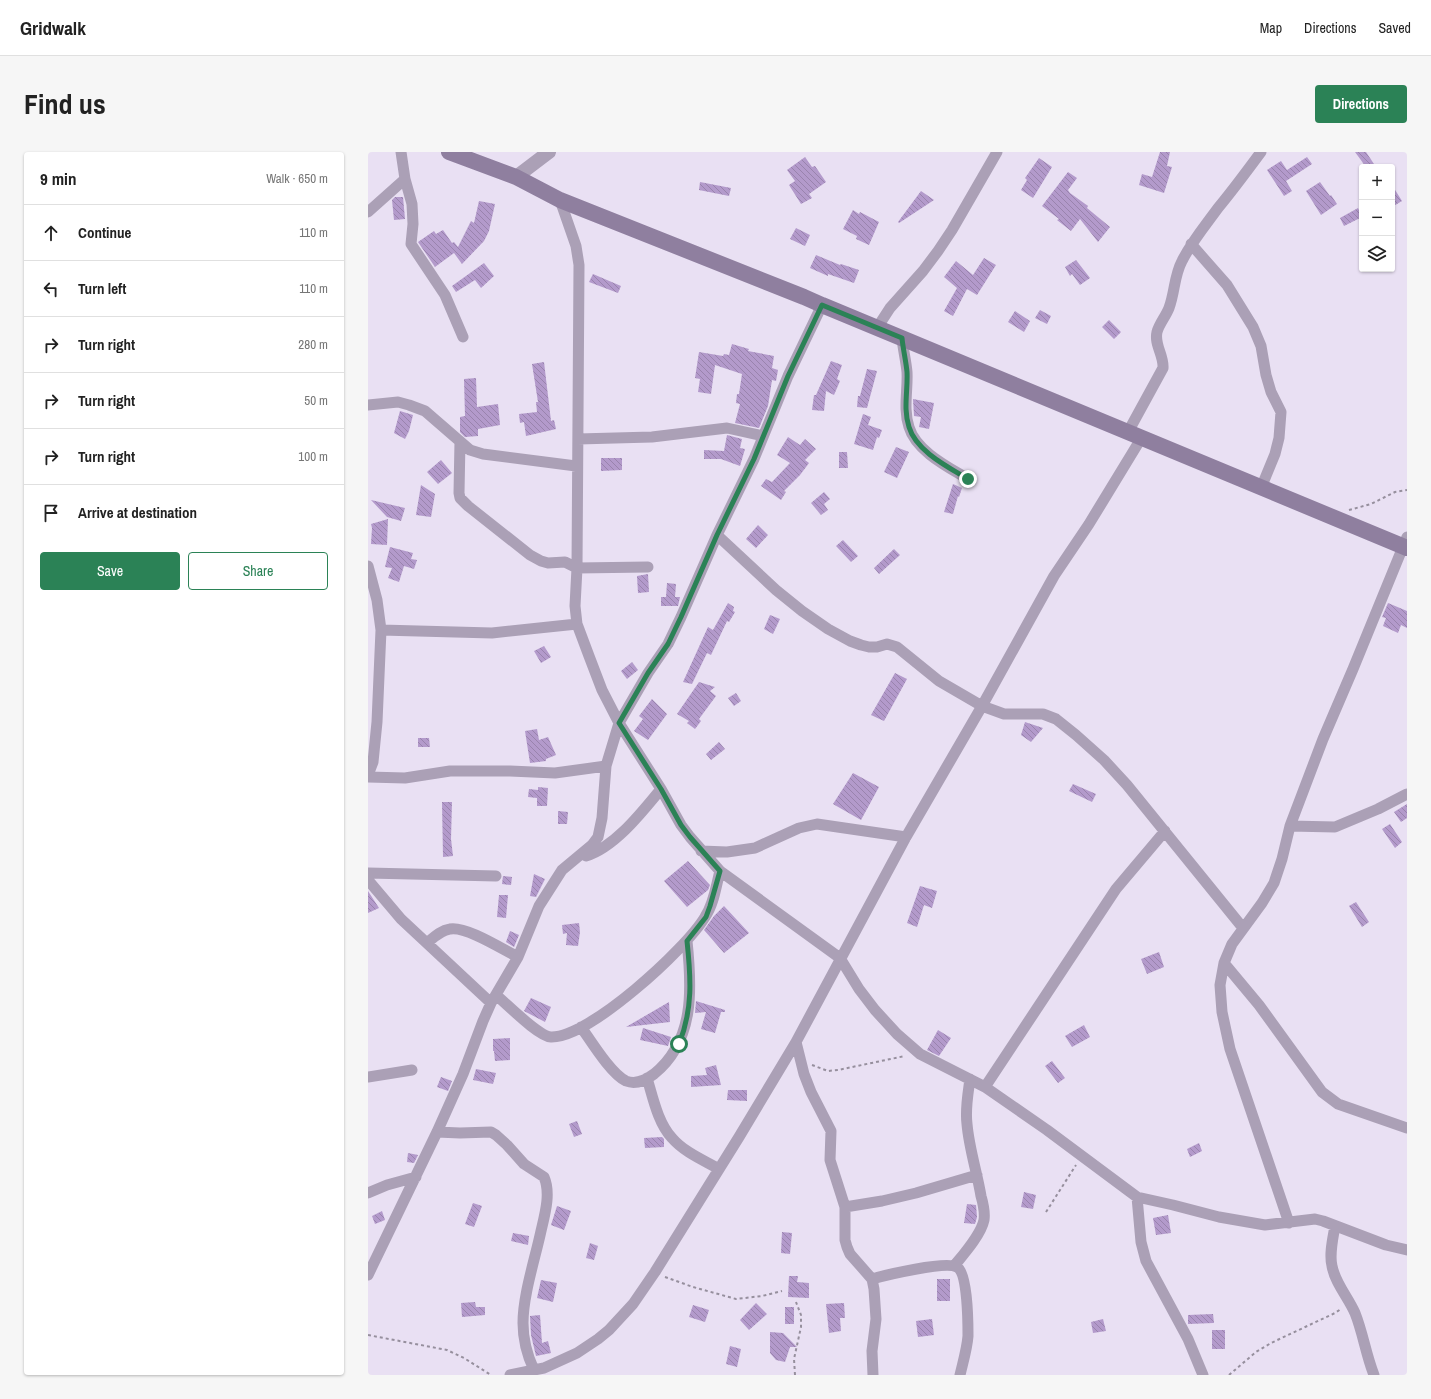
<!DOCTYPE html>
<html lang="en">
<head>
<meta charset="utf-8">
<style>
  body { margin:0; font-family:"Archivo Narrow",sans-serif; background:#f6f6f6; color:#222 }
  .controls { position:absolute; right:12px; top:12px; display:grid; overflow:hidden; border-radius:4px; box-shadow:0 1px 3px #0004 }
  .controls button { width:36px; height:36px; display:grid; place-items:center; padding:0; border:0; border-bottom:1px solid #e0e0e0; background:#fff; color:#222; font:20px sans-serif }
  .stop { position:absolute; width:12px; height:12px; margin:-9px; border:3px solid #2b8256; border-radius:50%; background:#fff }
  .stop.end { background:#2b8256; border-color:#fff; box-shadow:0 1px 4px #0008 }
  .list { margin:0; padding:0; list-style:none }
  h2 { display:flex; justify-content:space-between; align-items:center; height:52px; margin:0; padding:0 16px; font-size:17px }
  h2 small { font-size:13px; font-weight:400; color:#767676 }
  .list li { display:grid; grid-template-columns:26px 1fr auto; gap:12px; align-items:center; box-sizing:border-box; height:56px; padding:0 16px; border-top:1px solid #e0e0e0 }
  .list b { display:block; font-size:15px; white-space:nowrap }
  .list em { font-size:13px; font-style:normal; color:#767676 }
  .actions { display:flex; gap:8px; padding:12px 16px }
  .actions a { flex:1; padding:9px 0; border:1px solid #2b8256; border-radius:4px; text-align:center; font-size:14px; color:#2b8256 }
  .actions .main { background:#2b8256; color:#fff }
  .icon { flex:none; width:22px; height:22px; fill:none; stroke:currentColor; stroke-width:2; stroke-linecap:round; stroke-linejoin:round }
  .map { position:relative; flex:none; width:1039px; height:1223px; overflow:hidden; border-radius:4px }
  header { display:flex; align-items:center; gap:24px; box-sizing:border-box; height:56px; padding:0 20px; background:#fff; border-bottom:1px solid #e0e0e0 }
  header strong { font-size:19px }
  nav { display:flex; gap:22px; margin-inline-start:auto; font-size:14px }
  .intro { display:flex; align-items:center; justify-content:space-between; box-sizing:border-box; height:96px; padding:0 24px }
  h1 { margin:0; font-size:28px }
  .button { padding:10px 18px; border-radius:4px; background:#2b8256; color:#fff; font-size:14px; font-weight:700 }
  main { display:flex; gap:24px; padding:0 24px }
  aside { flex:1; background:#fff; border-radius:4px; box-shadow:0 1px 3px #0004 }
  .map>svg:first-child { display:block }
  .building { fill:url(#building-back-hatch) }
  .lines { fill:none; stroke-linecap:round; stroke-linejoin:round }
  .path { stroke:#968f9d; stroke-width:2; stroke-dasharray:3 3; stroke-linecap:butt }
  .minor { stroke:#aba0b6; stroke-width:11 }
  .tertiary { stroke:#aba0b6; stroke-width:14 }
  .secondary { stroke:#8f7f9f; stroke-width:16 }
  .route { stroke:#2b8256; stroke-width:5 }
</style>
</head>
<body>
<header>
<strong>Gridwalk</strong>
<nav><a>Map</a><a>Directions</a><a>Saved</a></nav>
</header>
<div class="intro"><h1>Find us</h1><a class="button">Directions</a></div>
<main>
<aside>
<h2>9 min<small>Walk · 650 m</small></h2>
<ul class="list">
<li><svg class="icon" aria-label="ahead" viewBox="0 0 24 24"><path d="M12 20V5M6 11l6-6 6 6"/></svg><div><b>Continue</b></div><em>110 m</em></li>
<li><svg class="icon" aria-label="left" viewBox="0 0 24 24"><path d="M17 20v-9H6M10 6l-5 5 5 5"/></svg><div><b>Turn left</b></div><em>110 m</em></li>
<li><svg class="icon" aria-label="right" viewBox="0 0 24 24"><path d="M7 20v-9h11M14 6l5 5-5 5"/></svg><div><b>Turn right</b></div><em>280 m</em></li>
<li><svg class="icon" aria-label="right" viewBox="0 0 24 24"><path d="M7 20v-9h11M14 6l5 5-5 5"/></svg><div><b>Turn right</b></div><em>50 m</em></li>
<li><svg class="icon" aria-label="right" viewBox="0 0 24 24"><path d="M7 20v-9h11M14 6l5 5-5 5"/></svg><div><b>Turn right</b></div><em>100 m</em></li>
<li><svg class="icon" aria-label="arrive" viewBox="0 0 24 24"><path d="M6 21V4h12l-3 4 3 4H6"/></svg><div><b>Arrive at destination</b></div></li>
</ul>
<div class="actions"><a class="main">Save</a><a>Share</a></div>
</aside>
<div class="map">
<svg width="1039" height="1223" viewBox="0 0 1039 1223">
  <defs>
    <pattern id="building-back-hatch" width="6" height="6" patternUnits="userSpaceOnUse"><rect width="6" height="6" fill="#b39acb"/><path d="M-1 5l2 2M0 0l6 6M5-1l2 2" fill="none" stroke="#9983ad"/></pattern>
  </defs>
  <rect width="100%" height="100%" fill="#e9e0f3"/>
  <path class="building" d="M792 0H802L799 14 804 15 796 41 771 33 774 22 784 25Z
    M987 0H998L1008 15H998Z
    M437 5 444 15 447 14 458 30 441 42 444 46 433 52 421 33 427 29 419 18Z
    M939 5 944 12 918 29 924 39 916 44 899 18 913 9 919 18Z
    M671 6 684 15 665 46 653 38 659 28 657 26Z
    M700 20 709 26 700 38 702 41 720 54 719 56 742 75 730 90 712 67 703 79 689 68 691 67 674 54Z
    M332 30 363 36 361 44 331 38Z
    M952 30 962 44 963 43 969 52 953 63 938 39Z
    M1024 33 1034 49 1024 55Z
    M553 39 566 48 531 71 530 70Z
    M27 45H35L37 67 26 68 24 48Z
    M111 49 127 52 121 79 116 89 94 112 86 101 67 115 50 90 66 79 68 82 75 78 84 91 86 90 90 95 103 69 106 71Z
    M990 56 994 65 976 74 972 66Z
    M485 58 491 62 492 60 511 70 501 93 488 87 489 84 475 77Z
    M428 76 442 83 437 94 422 87Z
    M448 103 472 113 473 112 491 118 486 131 460 122V124L442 116Z
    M616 106 628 113 609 143 599 137 585 164 576 159 589 136 576 125 588 109 605 123Z
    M708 108 722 126 712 133 704 122 702 124 697 115Z
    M116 111 126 124 113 136 107 128 88 140 84 134Z
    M225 122 253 134 250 141 221 130Z
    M672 158 683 164 679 172 667 166Z
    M647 159 662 169 656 180 640 170Z
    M741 168 753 180 746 187 734 175Z
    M364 192 381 197 380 199 406 204 404 216 410 218 408 229 404 228 400 254 391 276 367 271 372 252 368 251 369 242H371L374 222 347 213 343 242 330 240 332 227 327 226 331 200 355 204 356 202 361 203Z
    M463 209 474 213 469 227 472 229 466 243 458 239 456 259 444 258 446 243H448Z
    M176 210 183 269 186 268 188 277 158 284 156 270 152 271 151 262 169 260 168 250H170L164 212Z
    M499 217 509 219 499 256 489 255 490 244H492Z
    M108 226 109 255 130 252 132 273 110 277V284L97 285 92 280V265L97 264 96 227Z
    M545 247 566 251 561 277 551 275 553 265 546 264Z
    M32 259 45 263 41 279 37 287 26 281Z
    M495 262 503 265 500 273 514 278 511 286 509 285 505 298 486 292Z
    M359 283 374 287 372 296 377 297 372 314 353 307H336V298L356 299Z
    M420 285 432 293 437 287 448 297 437 308 441 311 432 323 416 339 418 340 413 348 393 334 398 327 404 330 422 311 409 303Z
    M528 295 541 300 529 326 516 320Z
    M471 300H479L480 316H471Z
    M233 306H254V318L233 319Z
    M73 308 84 321 70 332 59 320Z
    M585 332 594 336 591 345 590 344 585 362 576 360Z
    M53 333 67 342 63 365 48 363Z
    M456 340 462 347 456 352 460 358 453 363 443 351Z
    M3 348 37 356 33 369 19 365Z
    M20 367 19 393 3 392 4 376 3 372Z
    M390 373 400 383 388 396 378 387Z
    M475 388 490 404 483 410 468 394Z
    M22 395 45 401 43 407 49 408 46 417 36 414 31 430 20 426 24 416 17 415Z
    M526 397 532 403 511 422 506 416Z
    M280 422 281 440 270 441 269 424Z
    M299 431 308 432 307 445H312L310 454H293V445H298Z
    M360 451 366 455 365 459 367 460 361 470 359 469 343 503 339 501 324 532 315 530 340 475 345 478Z
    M1020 451 1039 459V476L1033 473 1030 481 1015 474 1018 466 1014 465Z
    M402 463 412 467 405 482 396 477Z
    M176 494 183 505 173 511 166 499Z
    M264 510 270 518 259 527 253 519Z
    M527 521 539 527 516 569 503 563Z
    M331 530 347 535 342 539 348 544 331 567 333 569 327 577 319 571 321 569 309 562Z
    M368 541 373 549 366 554 360 546Z
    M284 547 299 562 280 588 266 579 275 567 271 564Z
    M657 570 675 576 663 590 653 583Z
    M169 577 171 588 180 585 188 603 178 607V609L162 611 157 579Z
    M50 586H61L62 595H50Z
    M351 590 357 597 343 608 338 602Z
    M485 621 511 635 493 668 465 652Z
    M705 632 728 642 724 650 701 639Z
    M170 635 180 636 179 654H169V646L160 645 161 637 170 638Z
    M74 650H84L83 687 85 704 75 705Z
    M1039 652V666L1033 670 1026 660Z
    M190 659 200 660 199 672H190Z
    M1022 672 1034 690 1027 696 1014 677Z
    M320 709 342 733 340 738 319 755 296 729Z
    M166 722 177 727 168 745 162 744Z
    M135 724 144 725 143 733 134 732Z
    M552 734 569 739 564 756 556 753 549 775 539 771Z
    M0 739 11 756 0 761Z
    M131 743H140L138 766 129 765Z
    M988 750 1001 770 994 775 981 754Z
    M356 754 381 781 356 801 336 778 346 764Z
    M211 771 212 780 210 794 198 793 199 781 195 782 194 773Z
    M142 779 151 783 146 795 138 790Z
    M791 800 796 815 779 822 773 807Z
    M163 846 183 855 177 870 156 859Z
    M328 849 357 858V860H353L347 881 333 877 338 860 327 861Z
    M301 850 302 870 258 875Z
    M716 873 722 885 704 895 697 884Z
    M275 876 303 885 300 894 272 888Z
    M570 878 583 886 571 904 559 898Z
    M142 886V908L127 909 126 899H125V887Z
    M684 909 697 926 690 931 677 914Z
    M348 913 353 933 323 935V924L339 923 337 916Z
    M108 917 128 921 125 932 105 928Z
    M73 925 84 929 80 939 69 935Z
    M360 938H379V949L359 948Z
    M209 969 214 982 206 985 201 972Z
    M294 985 296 987V995L277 996 276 986Z
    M831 991 834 999 822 1005 819 997Z
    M40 1001 50 1003 46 1011 39 1010Z
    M656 1040 668 1043 665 1057 653 1055Z
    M105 1051 114 1054 106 1075 97 1072Z
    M599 1052 608 1053 609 1065 607 1072 596 1071Z
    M189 1054 203 1059 196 1078 183 1073Z
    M14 1059 17 1068 7 1072 4 1064Z
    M800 1063 803 1081 788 1083 785 1066Z
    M414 1080 424 1081 422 1102 413 1101Z
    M145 1081 161 1084 160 1093 143 1089Z
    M222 1091 230 1094 226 1108 218 1106Z
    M421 1124H430L429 1130 441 1131V1146L420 1145Z
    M569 1127H582V1149H569Z
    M173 1128 189 1131 185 1150 169 1146Z
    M107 1150 108 1155H117V1163L94 1165 93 1151Z
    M388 1151 399 1162 381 1178 372 1168Z
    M476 1151 477 1166H472L473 1179 461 1181 458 1152Z
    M325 1153 341 1158 337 1170 321 1165Z
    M417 1155H426V1172H417Z
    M845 1162 846 1171 820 1172V1163Z
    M172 1163 174 1191 180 1189 183 1201 168 1204 163 1183 162 1164Z
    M564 1167 566 1183 550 1185 548 1169Z
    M735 1167 738 1179 725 1181 723 1170Z
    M844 1178H857V1197H844Z
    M402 1180 415 1181 429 1195H422L417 1210 408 1208 402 1201Z
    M362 1194 373 1197 369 1215 358 1212Z"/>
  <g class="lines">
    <path class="path" d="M981 358 1003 352 1027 340 1039 338
      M444 913 460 919 470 918 537 904
      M678 1060 708 1013
      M297 1125 325 1135 368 1147 394 1144 414 1139
      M0 1183 79 1198 96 1206 123 1223
      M427 1223 426 1207 433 1175V1163L428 1150
      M861 1223 888 1200 903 1191 967 1161 973 1157"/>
    <path class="minor" d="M33 0 37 27 44 52 45 72 43 92 77 143 95 185
      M192 48 208 94 211 113 209 416 207 454 209 472 221 504 234 538 251 571 293 637 313 673 322 685 352 719 472 806 491 837 507 858 529 882 552 902 617 935 679 978 769 1045 805 1053 851 1065 897 1073 947 1067 955 1069 1018 1093 1039 1098
      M0 60 37 27
      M823 92 859 133 885 175 893 194 898 223 903 240 913 260 911 286 907 302 893 336
      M509 176 522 156 555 119 570 99 584 78 629 0
      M534 186C535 197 538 209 539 220 540 238 535 257 541 275 548 299 580 315 600 327
      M0 253 30 250 41 253 57 259 102 298 115 302 208 314
      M760 280 795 216C796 203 786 193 789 180 791 172 798 164 801 156 807 140 806 124 814 109 824 89 837 74 850 56 865 38 879 19 893 0
      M210 287 284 285 359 276 395 284
      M92 289 91 341 92 346 100 354 162 403 173 409 180 411 197 410 209 416 280 415
      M349 383 408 438 434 459 460 477 482 489 493 493 501 495H509L519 492 529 495 571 529 614 554 636 562H675L688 567 708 583 736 608 759 633 875 776
      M0 414 9 448 13 478 9 570 5 610 0 623
      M13 478 124 481 209 472
      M0 625 37 626 82 619H142L187 621 238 614
      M922 674 967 675 1010 657 1039 642
      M333 699 359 700 387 696 431 676 449 672 538 685
      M218 704C247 695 274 660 293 637
      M0 721 128 724
      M0 728 33 767 123 851
      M59 791C66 785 73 778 82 777 98 774 134 797 150 805
      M856 811 891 853 954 940 970 952 1039 976
      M128 843C140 853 170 884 183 885 221 886 318 797 337 765 346 752 348 734 352 719
      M213 875C223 889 243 922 258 929 268 933 278 928 286 922 327 889 324 836 319 789
      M428 890 436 922 443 940 463 979 462 1008 477 1055V1088L479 1095 482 1102 504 1127 506 1137 508 1167 504 1199 505 1223
      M0 925 44 918
      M279 926C285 946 290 971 304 986 316 1000 335 1008 351 1017
      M617 935 748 737 797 679
      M69 980 92 981 123 980 128 983 139 993 156 1012 176 1025C183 1041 177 1062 173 1079 167 1107 155 1143 155 1171 155 1188 159 1203 166 1218
      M0 1041 19 1033 48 1025
      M769 1045 773 1090 778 1109 820 1187 835 1223
      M477 1055 514 1049 548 1041 609 1023
      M921 1071 862 897 854 860 852 833 856 811 864 792 894 751 906 731 914 707 922 674 955 587 985 517 1039 385
      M967 1074C965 1086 961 1102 964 1114 967 1131 980 1145 987 1161 995 1181 998 1203 1006 1223
      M586 1114C595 1103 613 1083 616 1068 617 1061 615 1051 613 1044 609 1020 601 996 599 972 597 957 600 942 602 927
      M0 1123 69 980 95 922 115 869 123 851 150 805 171 754 194 718 224 693 230 685 234 666 238 614 251 571 280 521 300 492 313 465 349 383 386 307 420 224 454 153
      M504 1127C518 1123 577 1109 589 1115 600 1121 600 1171 600 1184 599 1197 595 1210 592 1223
      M142 1223 176 1216 209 1201 230 1187 241 1178 265 1152 287 1120 371 985 428 890 538 685 614 554 686 424 721 372 774 285"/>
    <path class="tertiary" d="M148 25 181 0"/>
    <path class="secondary" d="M81 0 148 25 192 48 436 145 454 153 1039 396"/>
  </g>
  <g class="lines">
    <path class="route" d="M311 892C325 857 323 826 319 789L338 765 342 754 352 719 322 685 313 673 293 637 251 571 280 521 300 492 313 465 349 383 386 307 420 224 454 153 534 186C535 197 538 209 539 220 540 238 535 257 541 275 548 299 580 315 600 327"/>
  </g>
</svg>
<div class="controls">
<button>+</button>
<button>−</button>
<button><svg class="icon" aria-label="layers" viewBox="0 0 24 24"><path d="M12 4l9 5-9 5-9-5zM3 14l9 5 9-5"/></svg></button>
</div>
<div class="stop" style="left:311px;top:892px"></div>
<div class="stop end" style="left:600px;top:327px"></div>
</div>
</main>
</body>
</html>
